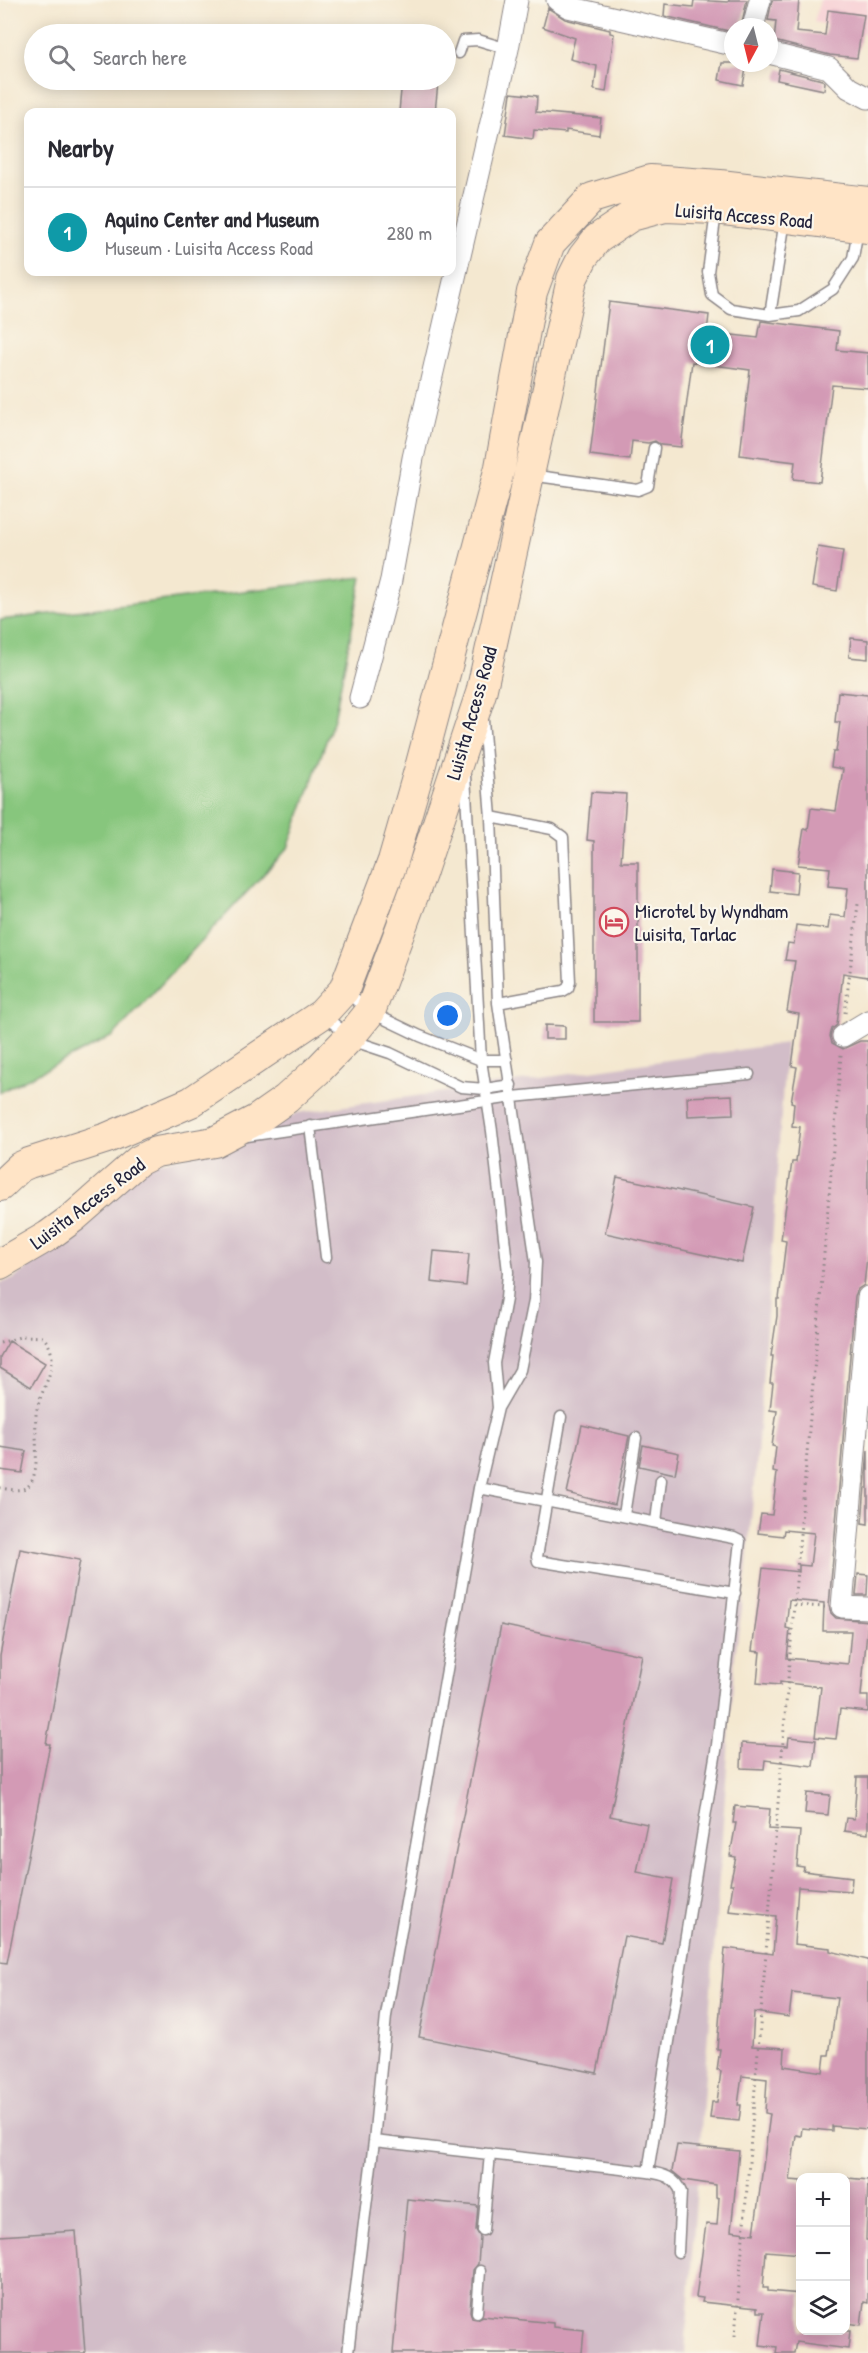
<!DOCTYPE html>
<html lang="en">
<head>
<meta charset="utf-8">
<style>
  body { margin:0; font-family:"Patrick Hand",sans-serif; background:#f2f2f3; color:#2b2b33 }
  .controls { position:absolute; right:18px; bottom:18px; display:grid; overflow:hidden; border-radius:12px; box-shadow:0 3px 15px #0003 }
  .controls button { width:54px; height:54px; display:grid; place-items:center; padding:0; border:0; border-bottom:2px solid #e1e1e2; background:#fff; color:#2b2b33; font:30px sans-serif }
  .compass { position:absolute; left:724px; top:18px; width:54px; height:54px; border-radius:50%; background:#fff; box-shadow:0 3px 15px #0003; rotate:187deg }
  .you { position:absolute; left:448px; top:1016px; width:21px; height:21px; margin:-15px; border:4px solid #fff; border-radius:50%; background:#1a73e8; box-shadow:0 0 0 9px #1a73e833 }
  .badge { display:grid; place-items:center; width:39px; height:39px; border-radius:50%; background:#ea580c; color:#fff; font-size:20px; font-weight:700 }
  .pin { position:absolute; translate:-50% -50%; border:3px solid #fff; box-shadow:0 2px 6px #0006 }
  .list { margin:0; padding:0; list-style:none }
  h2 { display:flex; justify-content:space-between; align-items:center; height:78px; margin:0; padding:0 24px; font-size:26px }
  h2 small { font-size:20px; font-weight:400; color:#7c7c81 }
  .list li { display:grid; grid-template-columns:39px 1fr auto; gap:18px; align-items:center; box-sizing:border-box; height:90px; padding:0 24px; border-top:2px solid #e1e1e2 }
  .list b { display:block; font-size:22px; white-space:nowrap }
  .list p { margin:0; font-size:20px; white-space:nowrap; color:#7c7c81 }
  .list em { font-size:20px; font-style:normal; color:#7c7c81 }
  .icon { flex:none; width:33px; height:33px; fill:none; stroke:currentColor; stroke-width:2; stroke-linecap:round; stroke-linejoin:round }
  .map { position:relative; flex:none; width:868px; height:2353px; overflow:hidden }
  .search { position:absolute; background:#fff; box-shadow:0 3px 15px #0003; left:24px; top:24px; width:432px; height:66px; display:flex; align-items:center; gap:15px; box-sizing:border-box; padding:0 21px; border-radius:33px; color:#7c7c81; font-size:22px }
  .panel { position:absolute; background:#fff; box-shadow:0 3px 15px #0003; left:24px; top:108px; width:432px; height:168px; border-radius:12px }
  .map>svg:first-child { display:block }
  .built { fill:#f7cfd4 }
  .industrial { fill:#d2bdc8 }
  .green { fill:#87c67d; stroke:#54745c; stroke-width:1.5 }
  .building { fill:#d39ab5; fill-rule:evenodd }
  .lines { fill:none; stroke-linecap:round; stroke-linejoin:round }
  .service-casing { stroke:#8b8586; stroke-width:13 }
  .minor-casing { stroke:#8b8586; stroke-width:23 }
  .secondary-casing { stroke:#8b8586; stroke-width:32 }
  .path { stroke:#8b8586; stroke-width:3; stroke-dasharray:1.5 4.5; stroke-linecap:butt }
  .service { stroke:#fff; stroke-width:10 }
  .minor { stroke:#fff; stroke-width:21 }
  .secondary { stroke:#ffe4c6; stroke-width:30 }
  .labels { text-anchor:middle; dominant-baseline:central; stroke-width:4.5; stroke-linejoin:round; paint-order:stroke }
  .street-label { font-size:20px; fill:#22223b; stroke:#fbf7ec }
  .poi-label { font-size:20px; fill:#22223b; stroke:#fbf7ec; text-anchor:start }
</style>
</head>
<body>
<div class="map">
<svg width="868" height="2353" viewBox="0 0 868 2353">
  <rect width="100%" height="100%" fill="#fbf7ec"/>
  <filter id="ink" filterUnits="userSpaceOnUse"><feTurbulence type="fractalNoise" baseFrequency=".0167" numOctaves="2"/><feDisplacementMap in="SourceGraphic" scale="12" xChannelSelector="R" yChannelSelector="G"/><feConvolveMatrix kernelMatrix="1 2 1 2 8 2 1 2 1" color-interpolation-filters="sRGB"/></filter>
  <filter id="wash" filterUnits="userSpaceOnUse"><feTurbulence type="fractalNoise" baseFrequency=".008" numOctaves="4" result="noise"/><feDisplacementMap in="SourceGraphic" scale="24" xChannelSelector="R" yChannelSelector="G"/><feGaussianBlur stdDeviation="1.35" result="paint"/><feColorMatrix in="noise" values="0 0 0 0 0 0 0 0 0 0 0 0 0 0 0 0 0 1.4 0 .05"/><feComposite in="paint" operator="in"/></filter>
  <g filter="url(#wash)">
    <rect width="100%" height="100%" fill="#f4e8d0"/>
    <path class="built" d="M820 0H868V34L814 22Z"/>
    <path class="industrial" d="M786 1043 757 1457 744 1595 735 1655 685 2353H0V1283L14 1279 146 1165 236 1144 297 1113Z"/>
    <path class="green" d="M362 577 334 719 288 848 113 1036 0 1092V620Z"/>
    <g id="blocks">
      <path class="building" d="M694 0 728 2 729 0H747L741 27H733V32L664 16 665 4 693 7Z
        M772 0H799L796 32 825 35 828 10 864 15 857 58 830 55 774 41 776 21 768 20Z
        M548 8 565 19 610 30V33L614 34 606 92 594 90 597 66 570 59 575 38 543 27Z
        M722 63H747L743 85 719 80Z
        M779 69 822 80 825 82 824 90 777 80Z
        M402 80 438 83 435 112H399Z
        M511 93 537 96 536 112 601 118 599 135 566 130V133L534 130 533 139 505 135Z
        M609 302 709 315 707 332 758 338 761 321 839 331 837 350 868 353V388L832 385 820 482 793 479 795 462 740 455 750 370 692 362 681 447 661 445 655 441 648 443 632 441 630 460 590 455Z
        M818 547 843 551 837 591 812 587Z
        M851 638 868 640V659L849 657Z
        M838 692 868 695V977L843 973 837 1025 832 1029 830 1036 832 1043 843 1049 860 1041H868V1248L864 1285 858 1289 855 1296 829 1606 831 1613 836 1618 868 1621 861 1696H868V1712L840 1709 836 1739 815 1737 821 1687 780 1682V1685L757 1683 760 1652 752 1651 763 1568 799 1572V1565L810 1566 814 1533 784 1530 783 1536 758 1533 761 1514 772 1515 777 1473 773 1472 776 1447 772 1446 777 1411 770 1410 773 1383H770L773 1356H771L777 1316V1299H779L786 1241 781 1240 792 1162H796L800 1127 792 1126 794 1103 791 1102 797 1067 792 1066 799 1014 787 1012 795 961 785 960 788 943 794 944 796 925 828 929 830 915 845 917 848 888 828 886 830 868 798 865 804 829 808 830 811 808 836 811 843 769 831 767 833 752H836L840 722H835ZM789 1600 824 1603 823 1631H851L848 1664 787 1658 790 1629 786 1628Z
        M591 792 626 794 621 862H638V1022H594V841L587 840Z
        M772 869 798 872 796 894 770 891Z
        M545 1025 565 1026V1039H545Z
        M732 1095 733 1114 688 1116 687 1097Z
        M617 1177 754 1207 742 1263 605 1233Z
        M434 1251 469 1254 466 1286 431 1282Z
        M9 1341 45 1363 31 1387 0 1368V1357Z
        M582 1425 629 1436 615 1505 567 1493Z
        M643 1445 679 1453 675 1474 639 1466Z
        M0 1447 26 1451 22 1473 0 1470Z
        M868 1450V1524L862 1523Z
        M20 1549 80 1560 46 1744H50L7 1963 0 1962V1656Z
        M858 1574 868 1575 867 1595H856Z
        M501 1625 642 1655 610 1816 647 1824 637 1872 673 1879 662 1943 624 1936 597 2073 419 2037Z
        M789 1737 816 1740 813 1766 765 1760 764 1769 741 1768 742 1743 788 1746Z
        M857 1777H868V1834L844 1831 846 1818 854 1819Z
        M807 1793 830 1795 828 1815 805 1813Z
        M735 1806 770 1809 768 1829 800 1831 797 1866 804 1867 803 1871 852 1877 851 1891 798 1887 794 1944 830 1948V1951L868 1960V2129L832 2126V2131L802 2128 801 2136 796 2135 790 2180 801 2181V2254L766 2251 763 2288H768V2291L801 2294V2331H850L848 2349 796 2342 794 2353H776L777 2347 760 2345 764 2312H757V2308L702 2302 703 2298 696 2297 706 2224 717 2225 719 2198 716 2197V2185L683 2180 672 2171 677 2145 739 2151 731 2231 754 2234 770 2114 765 2113 767 2079 742 2076 738 2105H741L739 2121 710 2118 712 2102H717L721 2071 717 2070 720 2049H717L725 1948 773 1954 776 1916 729 1911 733 1884H730L736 1857 730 1856 736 1823H733ZM792 1993 837 1998 829 2055H825L823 2072 784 2066 785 2048 752 2046 754 2012 789 2017Z
        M848 2178 868 2180 866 2240H868V2303L864 2302 861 2325 846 2323V2199Z
        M407 2199 478 2206 476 2230 480 2237 478 2264 473 2270 470 2311 472 2318 477 2319 483 2316 553 2323V2327L584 2330 582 2353H393Z
        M76 2231 85 2353H0V2236Z"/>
    </g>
  </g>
  <g filter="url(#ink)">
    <use href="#blocks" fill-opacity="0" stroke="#8b8586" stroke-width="1.5"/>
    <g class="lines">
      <g class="service-casing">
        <path id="service" d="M459 53 463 41 478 40 508 49
          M716 212 708 272 712 295 731 309 770 315 799 311 833 289 853 258 858 229
          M770 315 785 220
          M530 475 638 490 648 486 654 448
          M465 775 481 1060 492 1131 508 1272 506 1299 494 1363 498 1408
          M491 817 552 829 563 837 570 982 568 988 563 991 498 1003
          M345 991 370 1012 420 1036 481 1060H507
          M324 1016 357 1042 390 1053 461 1087 485 1089 511 1085
          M310 1126 326 1257
          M247 1136 513 1097 749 1074
          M561 1417 537 1557 538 1561 735 1593
          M624 1515 636 1438
          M656 1522 661 1480
          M374 2141 648 2172 707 1805 717 1745 740 1541 734 1538 479 1488
          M648 2172C663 2174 675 2177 681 2192L678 2252
          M483 2230 490 2154
          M477 2312 480 2271
          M348 2353 374 2141 386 2016 479 1488 498 1408 520 1370 534 1301 536 1262 498 1003 491 817 483 720"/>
      </g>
      <g class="minor-casing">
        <path id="minor" d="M557 0 568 7 733 45
          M753 27 760 0
          M769 53 829 68 849 88 868 98
          M360 698 391 580 413 458 508 49 517 0
          M843 1036 868 1021
          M868 1297 842 1607 868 1608"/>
      </g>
      <g class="secondary-casing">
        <path id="secondary" d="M0 1186 20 1167 29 1163 107 1138 191 1102 322 1014 344 990 393 861 421 764 500 467 532 292 550 243 592 198 650 180 720 185 868 202
          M0 1264 48 1236 74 1217 138 1161 156 1152 214 1142 256 1120 286 1099 317 1071 349 1038 370 1012 421 874 481 693 572 279 583 257 597 239 631 216 665 207 716 209 868 228"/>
      </g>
      <path class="path" d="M845 1013 858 904
        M0 1343 23 1336 43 1337C49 1344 51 1349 52 1358 52 1378 38 1396 36 1415 34 1431 42 1476 27 1487 20 1492 8 1489 0 1488
        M794 1605 825 1607
        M735 2336 794 1605 841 1055"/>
      <use href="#service" class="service"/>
      <use href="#minor" class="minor"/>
      <use href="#secondary" class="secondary"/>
    </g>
  </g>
  <defs>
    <g id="hotel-ring" transform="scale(1.5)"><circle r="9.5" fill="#fbf7ec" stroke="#d1495b" stroke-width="1.5"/><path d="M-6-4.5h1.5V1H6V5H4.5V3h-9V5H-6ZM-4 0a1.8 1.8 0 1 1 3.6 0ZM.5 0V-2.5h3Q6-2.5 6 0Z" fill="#d1495b"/></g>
  </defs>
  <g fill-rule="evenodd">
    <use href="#hotel-ring" x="614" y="922"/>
  </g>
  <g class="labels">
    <g class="street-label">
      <text transform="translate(744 215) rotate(5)">Luisita Access Road</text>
      <text transform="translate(471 713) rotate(-74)">Luisita Access Road</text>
      <text transform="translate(87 1203) rotate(-37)">Luisita Access Road</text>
    </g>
    <g class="poi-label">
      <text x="635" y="910">Microtel by Wyndham<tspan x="635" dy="23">Luisita, Tarlac</tspan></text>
    </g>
  </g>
</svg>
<div class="controls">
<button>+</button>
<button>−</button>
<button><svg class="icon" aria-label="layers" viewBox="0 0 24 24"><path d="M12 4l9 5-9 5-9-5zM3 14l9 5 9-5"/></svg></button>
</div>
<svg class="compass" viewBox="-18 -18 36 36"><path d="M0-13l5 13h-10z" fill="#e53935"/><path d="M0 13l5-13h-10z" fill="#7c7c81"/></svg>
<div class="you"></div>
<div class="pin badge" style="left:710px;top:345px;background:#0f9aa8">1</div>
<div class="search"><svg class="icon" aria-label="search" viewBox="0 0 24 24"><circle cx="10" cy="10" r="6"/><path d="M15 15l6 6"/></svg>Search here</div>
<section class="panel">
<h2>Nearby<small></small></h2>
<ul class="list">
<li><span class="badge" style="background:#0f9aa8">1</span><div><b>Aquino Center and Museum</b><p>Museum · Luisita Access Road</p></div><em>280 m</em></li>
</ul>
</section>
</div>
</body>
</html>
